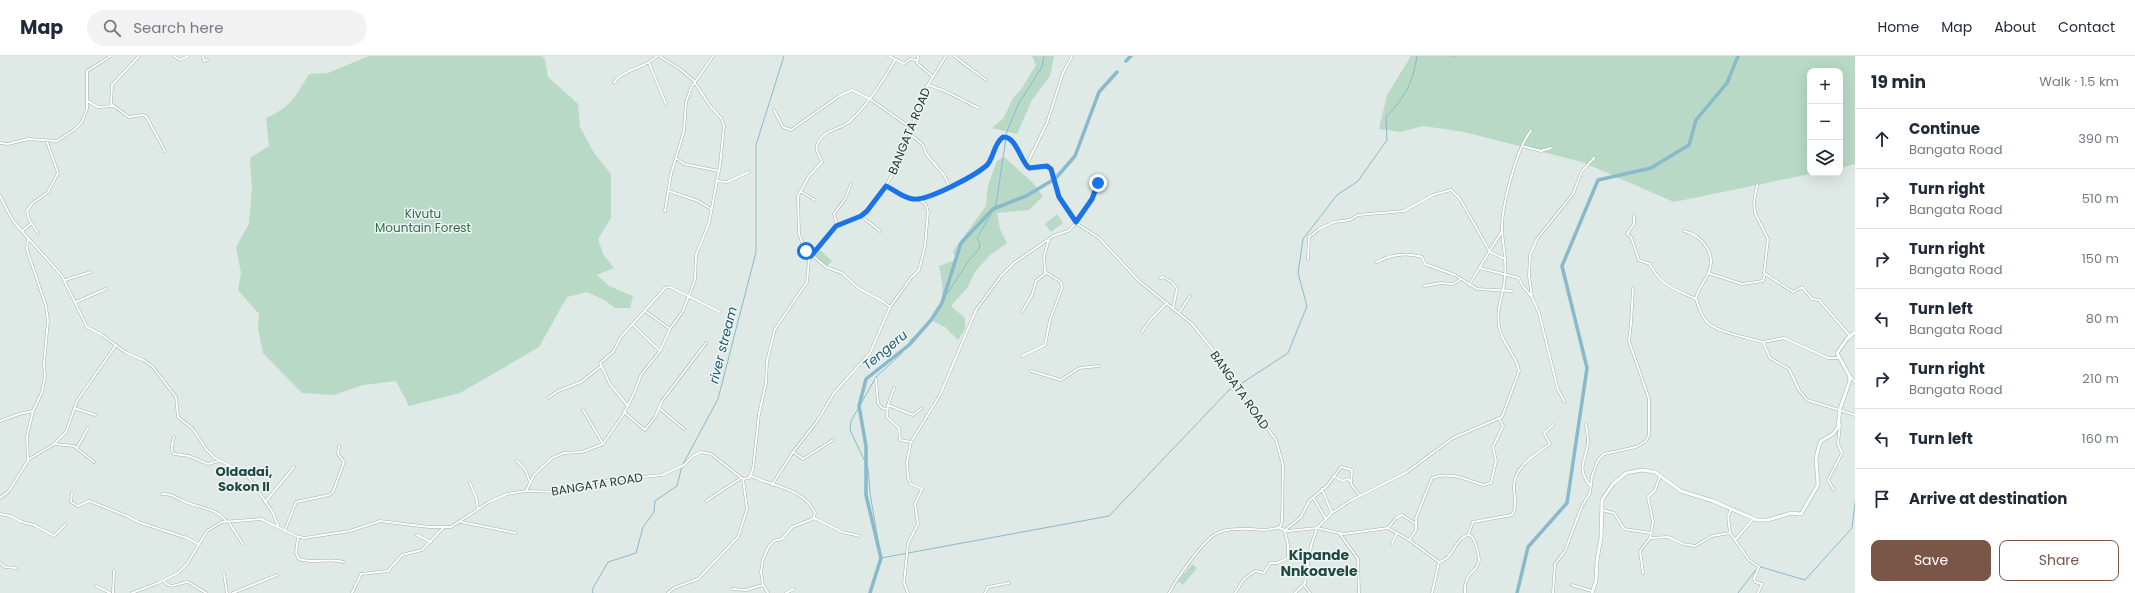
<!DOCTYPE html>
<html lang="en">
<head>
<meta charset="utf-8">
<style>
  body { margin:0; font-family:Poppins,sans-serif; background:#f2f2f3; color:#1f2937 }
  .controls { position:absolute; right:12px; top:12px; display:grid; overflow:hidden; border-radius:8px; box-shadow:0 4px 16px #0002 }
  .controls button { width:36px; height:36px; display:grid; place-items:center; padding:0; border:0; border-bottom:1px solid #e0e1e3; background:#fff; color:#1f2937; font:20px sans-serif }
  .stop { position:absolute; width:12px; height:12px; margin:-9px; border:3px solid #1a73e8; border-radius:50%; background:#fff }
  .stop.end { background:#1a73e8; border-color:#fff; box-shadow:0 1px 4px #0008 }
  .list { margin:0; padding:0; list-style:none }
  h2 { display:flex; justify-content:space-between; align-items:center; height:52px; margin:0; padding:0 16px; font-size:17px }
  h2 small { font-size:13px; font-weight:400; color:#747a83 }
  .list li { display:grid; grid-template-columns:26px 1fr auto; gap:12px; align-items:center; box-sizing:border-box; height:60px; padding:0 16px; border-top:1px solid #e0e1e3 }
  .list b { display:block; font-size:15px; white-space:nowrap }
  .list p { margin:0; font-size:13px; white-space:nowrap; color:#747a83 }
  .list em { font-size:13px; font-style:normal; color:#747a83 }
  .actions { display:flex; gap:8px; padding:12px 16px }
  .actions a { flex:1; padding:9px 0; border:1px solid #7a5648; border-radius:8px; text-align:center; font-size:14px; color:#7a5648 }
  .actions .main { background:#7a5648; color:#fff }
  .icon { flex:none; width:22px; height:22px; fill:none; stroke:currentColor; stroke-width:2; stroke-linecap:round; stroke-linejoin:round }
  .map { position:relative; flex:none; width:1855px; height:537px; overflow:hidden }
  header { display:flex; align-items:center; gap:24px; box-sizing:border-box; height:56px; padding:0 20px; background:#fff; border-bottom:1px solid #e0e1e3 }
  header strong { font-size:19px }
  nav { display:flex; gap:22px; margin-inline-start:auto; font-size:14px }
  .search { width:280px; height:36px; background:#f2f2f3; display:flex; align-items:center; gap:10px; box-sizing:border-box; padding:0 14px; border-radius:22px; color:#747a83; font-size:15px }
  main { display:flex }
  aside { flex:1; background:#fff }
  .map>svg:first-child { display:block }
  .green { fill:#b8d9c5 }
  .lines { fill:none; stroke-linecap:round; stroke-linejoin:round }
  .stream { stroke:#89bacb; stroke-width:1 }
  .river { stroke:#89bacb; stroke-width:3.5 }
  .street-casing { stroke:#a2b0ac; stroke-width:3 }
  .secondary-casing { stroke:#9fb4ae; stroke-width:4 }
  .street { stroke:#fff; stroke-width:2 }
  .secondary { stroke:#fff; stroke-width:3 }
  .route { stroke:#1a73e8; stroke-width:5 }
  .labels { text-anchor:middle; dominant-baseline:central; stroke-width:3; stroke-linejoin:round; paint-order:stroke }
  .street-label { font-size:12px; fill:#213834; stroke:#eff6f3 }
  .park-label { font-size:12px; fill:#2e6b4c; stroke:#eff6f3 }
  .water-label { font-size:13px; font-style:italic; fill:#1f596f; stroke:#eff6f3 }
  .neighbourhood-label { font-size:13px; font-weight:bold; fill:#1e4842; stroke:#eff6f3 }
  .quarter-label { font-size:14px; font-weight:bold; fill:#1e4842; stroke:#eff6f3 }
</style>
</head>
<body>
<header>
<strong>Map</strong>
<div class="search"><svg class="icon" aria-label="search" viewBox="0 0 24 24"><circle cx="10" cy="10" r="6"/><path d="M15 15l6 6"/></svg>Search here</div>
<nav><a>Home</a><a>Map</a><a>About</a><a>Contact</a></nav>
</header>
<main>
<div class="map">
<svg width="1855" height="537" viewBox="0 0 1855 537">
  <rect width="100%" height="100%" fill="#dfe9e5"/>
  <path class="green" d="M369 0H541L545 3 548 21 578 48 580 71 594 97 611 118V162L598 183 603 198 614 212 597 219 609 230 633 240 630 252H615L606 245 587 236 567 241 539 291 460 337 409 350 396 325 363 329 334 339 302 337 263 297 258 272 259 258 238 234 241 217 236 191 249 168 252 132 250 102 269 90 266 62C290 52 296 40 309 18L328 17Z
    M1032 0H1054L1050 20 1032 44 1017 78 992 72 1003 63 1013 42 1022 32 1036 9Z
    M1411 0H1855V108L1840 112V15H1810V117H1815L1674 146 1582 106 1464 76 1423 70 1400 76 1379 73 1387 39Z
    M1004 101 1033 127 1043 140 1029 154 997 157 1000 173 1007 187 990 199 975 216 967 232 951 250 965 262V273L958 284 945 271 931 264C945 242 944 236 939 210L956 204 953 195 986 150 988 129 997 105Z
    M1057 158 1063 167 1051 176 1045 168Z
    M819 193 832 205 826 211 813 199Z
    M1192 508 1197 512 1183 529 1178 525Z"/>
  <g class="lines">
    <path class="stream" d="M1452 0H1455
      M947 238 969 204 979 193 980 188 977 182 996 149 1007 75 1019 47 1042 11 1044 0
      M940 250 927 270 912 283 901 298 876 321 851 365 850 374 868 412 870 437 881 502 1109 460 1229 334 1234 331
      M1239 329 1288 297 1307 250 1298 217 1303 183 1337 139 1358 125 1387 84 1386 61C1406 39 1412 29 1417 0
      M593 537 592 534 608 506 636 497 643 471 654 456 655 445 677 430 682 410 718 343 756 196V89L784 0
      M1738 537 1755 515 1761 511 1805 524 1852 472 1855 447"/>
    <path class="river" d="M1126 5 1131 0
      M1055 123 1075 100 1099 36 1117 16
      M870 537 881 502 866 439V390L859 350 866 323 909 289 931 264 942 247 961 187 993 153 1026 140 1053 124
      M1517 537 1528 491 1567 447 1587 312 1562 210 1598 124 1651 112 1689 89 1696 64 1727 27 1738 0"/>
    <g class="street-casing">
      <path id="street" d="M139 0 112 29 111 48 129 61 142 59 146 60 165 95
        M174 0 180 4 188 0
        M203 0 204 5 208 4
        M889 0 904 8 910 3 916 4
        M918 0 917 7 932 20
        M954 0 986 24
        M649 7 666 48
        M614 27C621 14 646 12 657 0
        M927 29C946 33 961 44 979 52
        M87 45 98 51 114 50
        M774 54 783 71 791 74 839 40 852 34 870 43 911 72
        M909 77 923 89 927 99 944 119 950 131
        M0 87 8 88 28 83 57 85 74 74 82 66 87 53V15L111 0
        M1522 90 1541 95 1551 92
        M676 102 684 108 719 115
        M1026 110 1047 67 1063 17 1072 0
        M716 125 727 126 749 116
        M1757 129 1754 146 1755 157 1768 183 1764 217 1793 236 1802 231 1812 243 1819 244 1850 280
        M886 130C895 134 903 142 913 143 928 145 974 120 986 110 994 103 993 88 1003 81 1016 80 1020 104 1029 112L1047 111 1051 113 1059 141 1070 159 1079 169 1099 182 1139 225 1192 268 1217 299 1228 320 1276 384 1283 409 1282 466 1280 471C1262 477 1254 471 1238 473 1230 473 1220 475 1214 479 1202 487 1176 523 1169 537
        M669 135 698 145 711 153
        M800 135 815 144
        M0 140 13 165 62 220 87 271 102 279 125 296 143 304 152 310 176 341 178 361 193 373 206 393 215 402 238 414 249 422 272 455 279 472
        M665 155 671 118 684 75 686 46 691 32 713 0
        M861 160 880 175
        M1634 160V168L1627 178 1631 181 1639 204 1650 208C1660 230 1677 234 1696 243 1699 251 1701 260 1707 266 1716 276 1749 282 1763 286L1770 302 1789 313 1799 334 1807 344 1855 359
        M1076 166 1092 143 1098 127
        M837 169 834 158 845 143 851 128
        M22 175 32 167
        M1684 175C1704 180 1718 200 1707 220 1703 228 1698 233 1696 242
        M38 177 29 164 27 154 33 147 48 136 58 117 47 86
        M1308 203 1309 181 1319 173 1334 166 1350 164 1358 159 1404 155 1433 139 1451 134 1460 143 1490 196 1505 203
        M1377 206C1392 198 1406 196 1422 201L1425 208 1455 219 1477 233 1512 235
        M1480 212 1519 222 1522 229 1531 240
        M1708 217 1742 228 1763 225 1765 218
        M1161 222 1163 221 1172 226 1177 233 1173 252
        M65 224 91 216
        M1469 229 1502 175
        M1424 230 1441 227 1453 228 1461 223
        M76 246 106 233
        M890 251 884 246 858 232 842 217 826 211 804 192 799 178 798 140 809 120 822 106C821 100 814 95 817 89 824 72 838 75 849 66 868 49 882 27 895 4
        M645 255 670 273
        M1022 256 1032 239 1036 225 1046 217
        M1179 257 1190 240
        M633 269 660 295
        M1142 276 1151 263 1167 247
        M1763 286 1784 282 1828 302H1838
        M1022 300 1045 289 1050 264 1062 232 1061 226 1045 216 1044 200 1049 183
        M1031 315 1061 324 1079 312 1099 310
        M1850 320 1855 326
        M876 323 878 347 882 352 887 353
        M894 332 888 349 887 361 899 372 900 384 911 386
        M548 342 558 335 581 326 600 311
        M1565 346 1558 334 1539 257 1532 241 1529 220 1530 199 1537 183 1573 138 1582 115 1594 102
        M627 349 610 328 600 307 613 296 621 281 665 232 670 231 720 256
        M888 349 913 359 922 352
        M74 352 95 359
        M659 352 684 373
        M583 354 603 388
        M624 356 645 374 655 361 662 345 706 287
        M0 365 19 358 33 355
        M1586 369C1587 375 1588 380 1588 386 1587 403 1575 412 1590 429
        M174 381C172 386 170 393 174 398L189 400 208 408 219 405
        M55 388 74 390 94 406
        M77 392 88 372
        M793 396 803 403 833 384
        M28 405 27 380 33 355 42 336 45 320 44 307 48 265 46 250 27 194 28 182
        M517 405 525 413 530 426
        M751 420C772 430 805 433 815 457L813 463 792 471 782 483 774 485 769 490 763 503 761 516 763 529 768 537
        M1333 420 1343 425 1347 423 1351 425
        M470 427 476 441 478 453
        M772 429 793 396 818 364 834 337 870 297 890 251 911 222 919 214 925 190 928 156 926 149 919 143
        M1322 433 1332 457
        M1834 434 1828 424 1842 397 1838 388 1840 368
        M526 435 534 419 552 402 564 397 582 396 603 388 623 359 635 335 641 319 660 295 670 273 683 255 695 224 696 199 709 167 720 109 724 70 721 62 710 50 693 24 680 13 659 0
        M72 437 71 446 78 450 89 445 127 460 138 466 187 482 198 488
        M162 438C173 438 174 441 183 445 197 452 216 451 226 465
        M0 442 9 435 29 403 53 389 66 376 77 345 116 289
        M1314 443 1326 463
        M706 445 741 422
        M265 446 294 411
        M1602 454 1614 457 1624 473 1650 477
        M1731 454 1728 460 1730 477 1749 504 1759 511 1754 523 1755 526 1762 528 1758 537
        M0 458 10 460 22 466 34 469 54 480 65 469
        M814 462 842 476 860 480
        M228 465 243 488
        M461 466 516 477
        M1279 472 1288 475 1317 472 1344 478 1388 472 1409 484 1439 506C1454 503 1455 480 1470 479 1474 482 1475 486 1476 490 1487 520 1463 509 1465 537
        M1388 472 1396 462 1402 459 1416 468
        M285 474 296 446 329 439 333 436 344 406 338 398 339 390
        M1284 475 1301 461 1309 445 1327 430 1341 411 1352 414 1351 428 1360 440
        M1340 478 1358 503 1359 537
        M417 479 431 486
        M1468 479 1473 466 1512 459C1517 451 1515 443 1514 434 1512 411 1535 399 1550 388L1544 377 1553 369
        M298 481 296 497 299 503C313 508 329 502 343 506
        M1650 482 1668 481 1683 488 1695 490 1712 480 1730 477
        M1736 483 1753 463
        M1409 484 1416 474V462L1432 422C1450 415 1467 424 1483 429L1491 427 1496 405 1493 391 1503 370 1499 363
        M1392 488 1397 477
        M0 507 5 511 16 512
        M1643 517 1640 495 1650 482 1653 466 1648 441 1655 434 1660 420
        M224 518 227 537
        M164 525C170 535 180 526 188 526L206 537
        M1304 529 1310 537
        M1572 529 1592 535
        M96 530 110 537
        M733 533 746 534 763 529
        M113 537 114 515
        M132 537 158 527 178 517 187 508 207 475 222 466 261 463 296 480 304 482 350 475 380 465 429 471H451L489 446 507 438 526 435 560 436 603 425 662 419 684 409 693 400 701 396 711 398 743 423 749 422 753 413 759 358 766 327 767 305 775 273 807 226 809 204 814 196 837 169 857 162 867 155 886 130 902 99 924 35 946 0
        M233 537 277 519
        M352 537 361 518 388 515 402 499 422 494 443 472
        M668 537 674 532 698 523 738 481 747 453 743 423
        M786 537 794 533
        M908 537 904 527 908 487 918 468 915 448 922 433 911 428 908 422 907 406 911 386 940 339 976 254 1001 220 1014 207 1053 180 1068 175 1076 167
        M985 537 988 531 1009 527
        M1235 537 1244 523 1255 515 1264 517 1270 507H1277L1288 502V489L1285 475
        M1295 537 1305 527 1311 490 1317 472 1332 457 1350 445 1407 416 1453 382 1502 361 1519 315C1516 298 1502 288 1499 271 1496 249 1504 240 1505 220 1507 203 1502 187 1502 171 1502 150 1517 90 1531 75
        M1432 537 1439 506
        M1553 537 1555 508 1565 495 1582 450 1590 437 1592 420 1598 404 1604 398 1636 391 1646 385 1649 379V343L1629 285 1631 268 1633 233"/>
    </g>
    <g class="secondary-casing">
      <path id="secondary" d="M1592 537 1596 525 1597 504 1601 482 1602 444 1613 428 1626 417 1642 414 1655 416 1681 435 1713 445 1757 464H1768L1791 457 1801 458 1818 429 1816 402 1819 390 1821 385 1833 378 1838 371 1840 353 1850 324 1849 319 1837 297 1847 283 1855 276"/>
    </g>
    <use href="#street" class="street"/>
    <use href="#secondary" class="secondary"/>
  </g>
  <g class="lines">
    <path class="route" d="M806 195 811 200 836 170 861 160 867 155 886 130C895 134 903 142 913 143 928 145 974 120 986 110 994 103 993 88 1003 81 1016 80 1020 104 1029 112L1047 110 1051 113 1059 141 1076 166 1092 143 1098 127"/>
  </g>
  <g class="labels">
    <g class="street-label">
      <text transform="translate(909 75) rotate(-68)">BANGATA ROAD</text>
      <text transform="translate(1240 334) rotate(55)">BANGATA ROAD</text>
      <text transform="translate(597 428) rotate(-9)">BANGATA ROAD</text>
    </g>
    <g class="park-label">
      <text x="423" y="157">Kivutu<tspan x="423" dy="14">Mountain Forest</tspan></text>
    </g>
    <g class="water-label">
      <text transform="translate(723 289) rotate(-76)">river stream</text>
      <text transform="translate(885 294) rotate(-40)">Tengeru</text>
    </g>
    <g class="neighbourhood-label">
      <text x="244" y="415">Oldadai,<tspan x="244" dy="15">Sokon II</tspan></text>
    </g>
    <g class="quarter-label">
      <text x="1319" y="499">Kipande<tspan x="1319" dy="16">Nnkoavele</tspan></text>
    </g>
  </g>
</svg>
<div class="controls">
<button>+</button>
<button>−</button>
<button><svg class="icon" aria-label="layers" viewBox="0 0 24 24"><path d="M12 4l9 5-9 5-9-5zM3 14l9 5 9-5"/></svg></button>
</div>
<div class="stop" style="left:806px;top:195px"></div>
<div class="stop end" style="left:1098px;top:127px"></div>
</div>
<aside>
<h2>19 min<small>Walk · 1.5 km</small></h2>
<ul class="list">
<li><svg class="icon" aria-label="ahead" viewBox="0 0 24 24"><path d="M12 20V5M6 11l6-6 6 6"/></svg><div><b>Continue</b><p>Bangata Road</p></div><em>390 m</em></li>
<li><svg class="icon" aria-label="right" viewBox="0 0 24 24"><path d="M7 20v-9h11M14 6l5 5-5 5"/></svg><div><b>Turn right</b><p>Bangata Road</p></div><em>510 m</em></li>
<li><svg class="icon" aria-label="right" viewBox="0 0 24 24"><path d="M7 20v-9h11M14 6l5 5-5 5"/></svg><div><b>Turn right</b><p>Bangata Road</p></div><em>150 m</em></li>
<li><svg class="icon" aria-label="left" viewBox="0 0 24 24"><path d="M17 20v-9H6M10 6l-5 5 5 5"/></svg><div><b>Turn left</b><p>Bangata Road</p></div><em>80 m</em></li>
<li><svg class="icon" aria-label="right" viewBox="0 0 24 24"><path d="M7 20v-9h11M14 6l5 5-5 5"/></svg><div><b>Turn right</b><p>Bangata Road</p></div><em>210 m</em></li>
<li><svg class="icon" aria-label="left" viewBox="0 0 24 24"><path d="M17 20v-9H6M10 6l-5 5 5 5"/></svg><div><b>Turn left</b></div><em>160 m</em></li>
<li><svg class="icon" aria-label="arrive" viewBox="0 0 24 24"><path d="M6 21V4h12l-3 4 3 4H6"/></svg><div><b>Arrive at destination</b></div></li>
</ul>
<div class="actions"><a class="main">Save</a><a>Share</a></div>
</aside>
</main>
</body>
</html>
